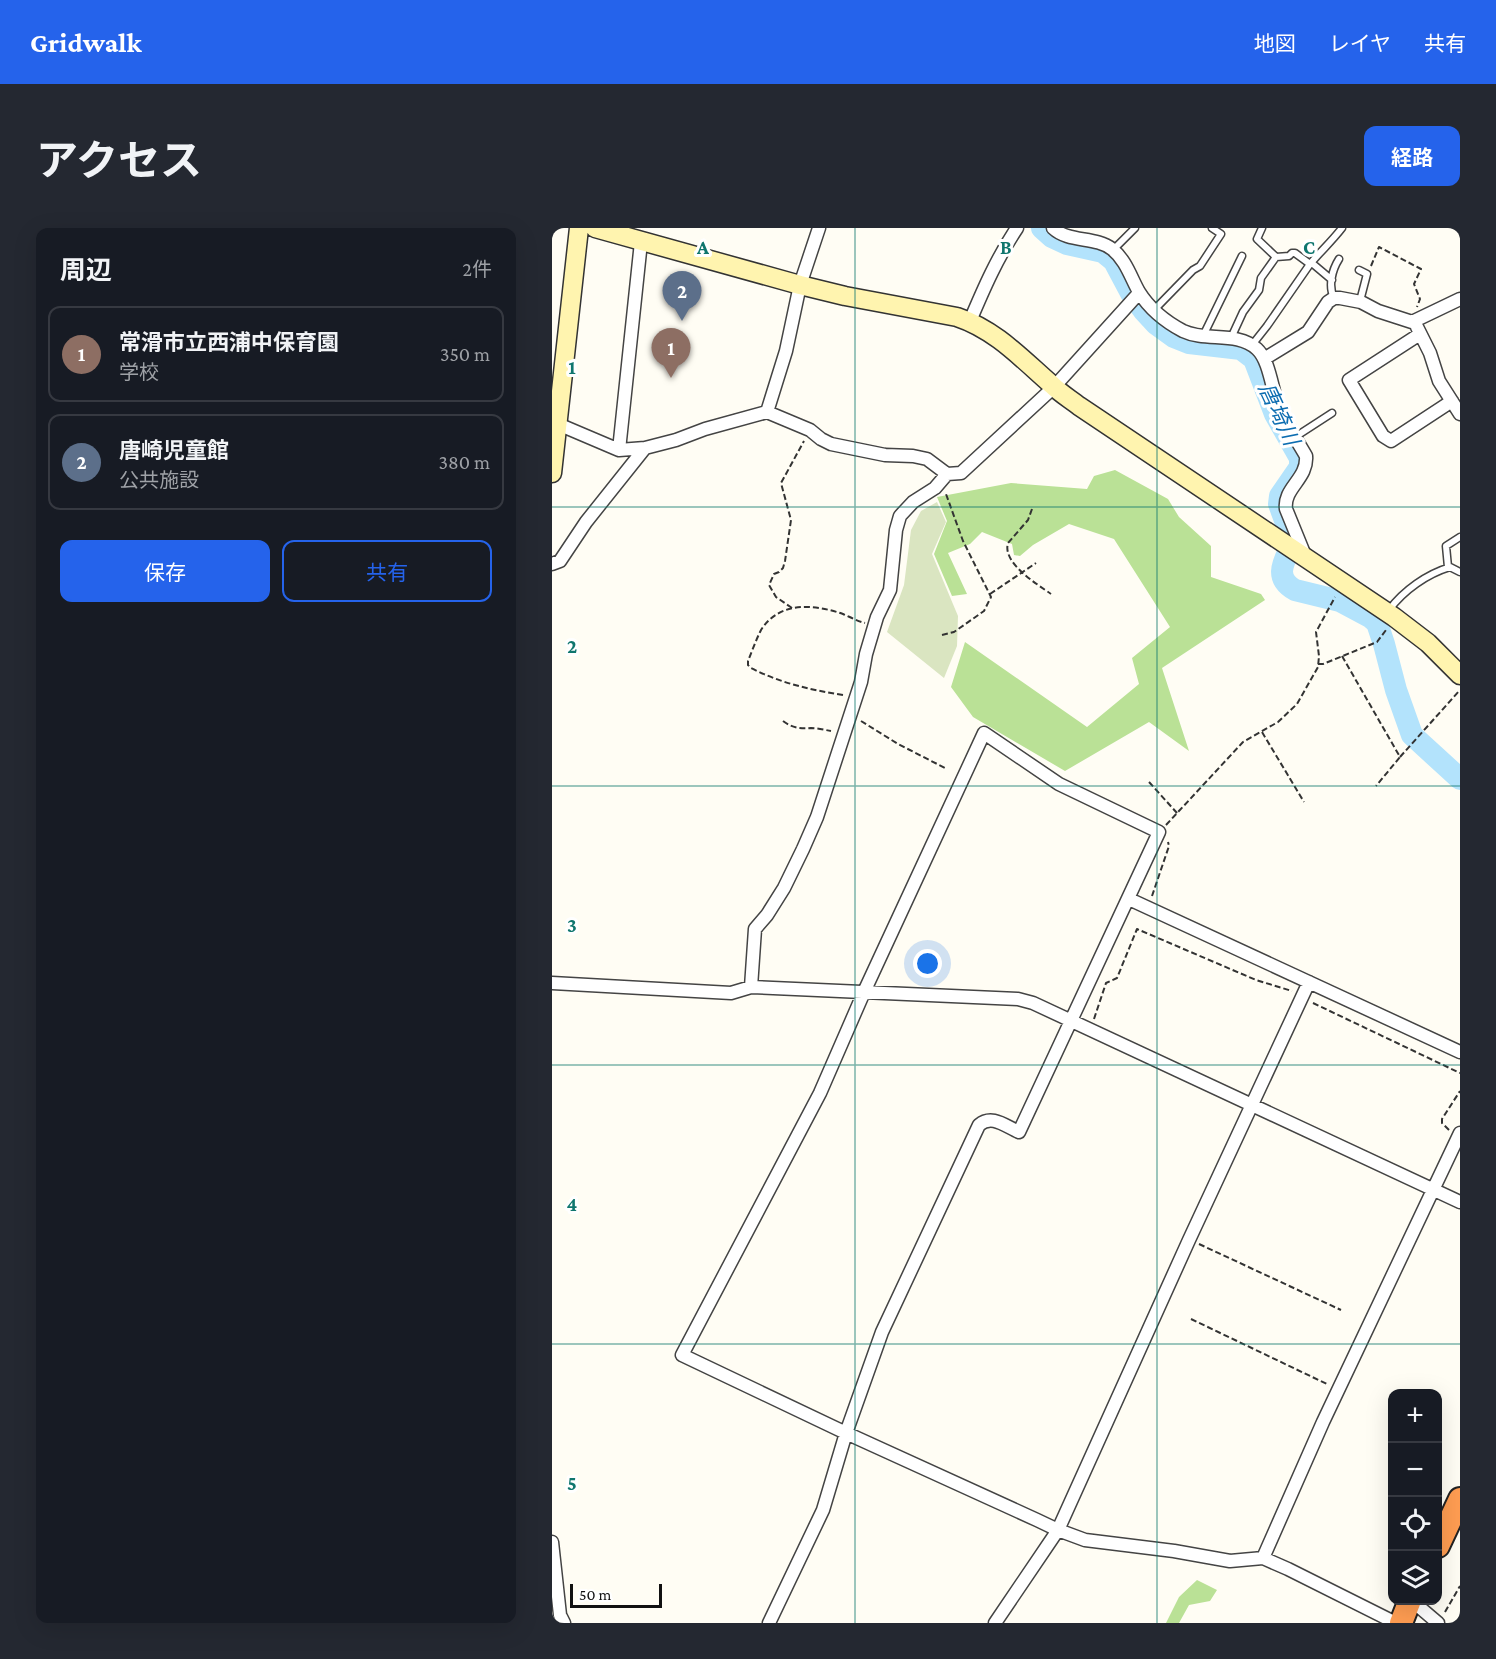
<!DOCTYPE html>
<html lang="ja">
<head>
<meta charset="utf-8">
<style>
  body { margin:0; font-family:"Crimson Pro","Noto Sans JP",serif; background:#242831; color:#f1f3f6 }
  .controls { position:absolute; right:18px; bottom:18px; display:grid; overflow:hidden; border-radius:12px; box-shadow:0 6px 24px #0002 }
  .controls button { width:54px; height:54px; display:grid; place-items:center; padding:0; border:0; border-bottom:2px solid #363941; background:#171b24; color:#f1f3f6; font:30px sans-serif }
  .scale { position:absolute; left:18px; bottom:15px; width:92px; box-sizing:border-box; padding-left:6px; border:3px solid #111; border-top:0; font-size:16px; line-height:21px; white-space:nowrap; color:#111; -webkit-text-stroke:4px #fff; paint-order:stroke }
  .you { position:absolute; left:376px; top:736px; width:21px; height:21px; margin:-15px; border:4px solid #fff; border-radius:50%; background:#1a73e8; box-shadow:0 0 0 9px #1a73e833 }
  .badge { display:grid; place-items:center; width:39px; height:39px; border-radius:50%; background:#2563eb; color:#fff; font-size:20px; font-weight:700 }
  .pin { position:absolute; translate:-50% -50px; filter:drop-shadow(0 2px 3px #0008) }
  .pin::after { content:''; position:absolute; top:32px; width:21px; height:18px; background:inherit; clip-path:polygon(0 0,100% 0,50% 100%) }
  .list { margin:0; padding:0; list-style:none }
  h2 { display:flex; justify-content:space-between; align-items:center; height:78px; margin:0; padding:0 24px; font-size:26px }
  h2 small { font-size:20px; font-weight:400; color:#9ea1a6 }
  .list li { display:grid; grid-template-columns:39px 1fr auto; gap:18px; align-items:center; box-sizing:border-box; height:96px; margin:0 12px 12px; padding:0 12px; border:2px solid #363941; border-radius:12px }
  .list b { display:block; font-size:22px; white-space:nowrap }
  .list p { margin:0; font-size:20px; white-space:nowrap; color:#9ea1a6 }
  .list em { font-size:20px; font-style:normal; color:#9ea1a6 }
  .actions { display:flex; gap:12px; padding:18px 24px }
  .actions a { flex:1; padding:14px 0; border:2px solid #2563eb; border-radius:12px; text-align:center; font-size:21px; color:#2563eb }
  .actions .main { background:#2563eb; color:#fff }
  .icon { flex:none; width:33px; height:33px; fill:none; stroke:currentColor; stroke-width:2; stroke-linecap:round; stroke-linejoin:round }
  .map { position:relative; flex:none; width:908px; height:1395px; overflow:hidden; border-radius:12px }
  header { display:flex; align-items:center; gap:36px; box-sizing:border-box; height:84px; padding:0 30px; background:#2563eb; color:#fff }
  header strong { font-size:28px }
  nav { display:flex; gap:33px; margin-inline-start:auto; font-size:21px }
  .intro { display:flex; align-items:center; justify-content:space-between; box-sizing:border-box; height:144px; padding:0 36px }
  h1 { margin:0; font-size:42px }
  .button { padding:15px 27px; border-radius:12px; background:#2563eb; color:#fff; font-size:21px; font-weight:700 }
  main { display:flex; gap:36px; padding:0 36px }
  aside { flex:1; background:#171b24; border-radius:12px; box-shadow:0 6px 24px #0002 }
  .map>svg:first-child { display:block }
  .forest { fill:#bae196 }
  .cemetery { fill:#dae5c1 }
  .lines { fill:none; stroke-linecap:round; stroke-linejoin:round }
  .river { stroke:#b3e3fc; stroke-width:22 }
  .lane-casing { stroke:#444; stroke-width:9 }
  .street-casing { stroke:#444; stroke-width:15 }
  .secondary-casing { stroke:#333; stroke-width:21 }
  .highway-casing { stroke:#222; stroke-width:26 }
  .path { stroke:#333; stroke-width:2; stroke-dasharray:6 3; stroke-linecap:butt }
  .lane { stroke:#fff; stroke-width:6 }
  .street { stroke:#fff; stroke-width:12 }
  .secondary { stroke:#fff4af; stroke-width:18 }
  .highway { stroke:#ff9d52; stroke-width:22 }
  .grid { fill:none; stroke:#0f766e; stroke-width:1.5; stroke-opacity:0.55 }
  .labels { text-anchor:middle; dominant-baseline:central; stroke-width:6; stroke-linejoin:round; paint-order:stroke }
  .water-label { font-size:22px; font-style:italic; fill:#0c6db1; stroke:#fff }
  .grid-label { font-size:20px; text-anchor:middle; font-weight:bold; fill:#0f766e; stroke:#fff; stroke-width:6; stroke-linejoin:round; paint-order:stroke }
</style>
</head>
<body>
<header>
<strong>Gridwalk</strong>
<nav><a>地図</a><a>レイヤ</a><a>共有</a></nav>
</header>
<div class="intro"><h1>アクセス</h1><a class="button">経路</a></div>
<main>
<aside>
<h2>周辺<small>2件</small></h2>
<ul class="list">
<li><span class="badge" style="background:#8d6e63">1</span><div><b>常滑市立西浦中保育園</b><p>学校</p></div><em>350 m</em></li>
<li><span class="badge" style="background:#5c6f8a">2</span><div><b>唐崎児童館</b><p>公共施設</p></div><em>380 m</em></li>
</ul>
<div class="actions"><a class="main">保存</a><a>共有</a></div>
</aside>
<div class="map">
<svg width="908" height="1395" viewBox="0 0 908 1395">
  <rect width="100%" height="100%" fill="#fffdf4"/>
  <path class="forest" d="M563 242 616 271 627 289 659 318V349L709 366 713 372 610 440 637 523 597 494 513 543 421 489 399 459 413 414 535 499 587 456 580 430 618 399 562 311 517 296 481 317 468 328 462 327 460 316 430 304 418 316 396 325 415 366 400 368 382 326 395 293 385 269 459 255 535 261 542 248Z
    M645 1352 665 1362 658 1373 637 1377 627 1395H614L627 1369Z"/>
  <path class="cemetery" d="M385 274 394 294 380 326 406 388 405 418 392 450 335 404 352 357 359 302 369 283Z"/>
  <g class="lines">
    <path class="river" d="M490 0 500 9 515 16 551 24 562 33 579 65 592 83 604 96 622 109 637 115 689 121 702 131 723 186 748 230V239L728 268 727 276 741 314C733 332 720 349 743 362L788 373 818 389 825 395 832 416 844 462 860 507 908 551"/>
    <g class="lane-casing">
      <path id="lane" d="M710 0 705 11 724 29
        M561 22 583 0
        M807 42 815 46 808 73
        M780 52 761 36H758C769 23 780 13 790 0
        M782 70C776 58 780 42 787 31
        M602 82 641 42 648 38 669 6 660 0
        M651 108 690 28
        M679 110 691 84 707 62 709 50 724 29 737 28 740 25H743L758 36 715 98 700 117
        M743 209 780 185
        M896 339 894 318 908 309
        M837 382C852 362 875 346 898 339L908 344"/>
    </g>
    <g class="street-casing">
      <path id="street" d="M501 0C517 15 543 8 560 21 574 32 579 50 587 64 597 80 614 94 631 103 654 114 685 103 705 121 719 134 720 167 729 184 736 199 746 214 754 228 756 251 731 260 734 281L754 330
        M418 93C432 60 445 30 465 0
        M865 99 878 125 887 153 908 186
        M868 106 797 152 831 208 839 213 900 173
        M712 131 756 104 776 74 782 70H788L809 74 826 83 860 94 908 71
        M215 184 234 123 248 57 267 0
        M1 194 67 222 93 220 124 212 153 201 215 184 258 202 269 211 279 216 333 227 361 228 375 231 395 246 409 245 502 159 587 65
        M67 222 89 14
        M0 336 8 333 34 294 93 220
        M577 671 908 824
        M0 755 179 765 199 759 466 771 481 775 908 974
        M199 759 203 701 215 687 232 660 251 621 265 589 309 454 314 426 325 389 338 362 344 302 348 288 361 274 383 260 395 246
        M0 1314 8 1387 12 1395
        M711 1330 771 1194 908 905
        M859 1372 886 1395
        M217 1395 271 1282 294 1205 330 1104 427 897C440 886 453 898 467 904L607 604 507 556 432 505 312 764 268 865 130 1127 294 1205 485 1292 506 1302 533 1312 622 1323 678 1333 711 1330 736 1341 844 1395
        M443 1395 506 1302 637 1012 757 754"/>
    </g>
    <g class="secondary-casing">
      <path id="secondary" d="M43 0 248 57 293 68 405 89C444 102 470 131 500 157 508 165 518 171 527 178L842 389 876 415 908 447
        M0 245 27 0"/>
    </g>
    <g class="highway-casing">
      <path id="highway" d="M886 1318 908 1271
        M849 1395 858 1372"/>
    </g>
    <path class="path" d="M819 38 827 19 869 41 862 56 868 71 865 79
      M480 281 476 292 456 315C450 335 485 356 499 366
      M438 366 484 335
      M240 380 224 369 217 357 222 346 227 344 231 340 233 333 239 292 229 255 252 213
      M390 407 402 404 432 383 439 369 411 313 394 266
      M790 428 848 529 824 558
      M766 436H771L825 414 834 402
      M291 467C259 462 228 455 199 440L196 437V433C200 423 204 412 209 402 227 373 262 376 291 386 298 389 305 393 313 395
      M231 493C240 500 249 501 259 500 266 500 273 502 279 503
      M309 493 346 516 393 540
      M710 504 752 574
      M848 529 908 462
      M597 554 625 585
      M614 597 691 514 726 494 745 476 766 439 767 428 764 404 783 369
      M600 668 617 618 616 614
      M761 775 908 845
      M542 791 554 755 565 750 585 701 704 752 740 763
      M897 902 890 895V891L908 863
      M647 1016 789 1082
      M639 1091 777 1157
      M893 1384 908 1358"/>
    <use href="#lane" class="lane"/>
    <use href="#street" class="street"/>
    <use href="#secondary" class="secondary"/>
    <use href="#highway" class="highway"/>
  </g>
  <path class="grid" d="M303 0V1395M605 0V1395M0 279H908M0 558H908M0 837H908M0 1116H908"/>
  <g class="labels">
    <g class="water-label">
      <text transform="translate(727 186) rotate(65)">唐埼川</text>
    </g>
  </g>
  <g class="grid-label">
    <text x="151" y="26">A</text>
    <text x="454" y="26">B</text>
    <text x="757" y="26">C</text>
    <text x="20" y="146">1</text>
    <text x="20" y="425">2</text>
    <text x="20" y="704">3</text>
    <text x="20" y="983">4</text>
    <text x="20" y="1262">5</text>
  </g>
</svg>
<div class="controls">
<button>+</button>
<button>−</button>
<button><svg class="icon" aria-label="locate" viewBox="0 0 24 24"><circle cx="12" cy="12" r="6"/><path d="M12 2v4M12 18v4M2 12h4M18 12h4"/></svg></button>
<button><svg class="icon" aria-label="layers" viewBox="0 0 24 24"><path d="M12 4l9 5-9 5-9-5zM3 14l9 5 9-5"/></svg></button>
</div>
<div class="scale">50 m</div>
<div class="you"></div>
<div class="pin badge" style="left:119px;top:150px;background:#8d6e63">1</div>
<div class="pin badge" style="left:130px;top:93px;background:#5c6f8a">2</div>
</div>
</main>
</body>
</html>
